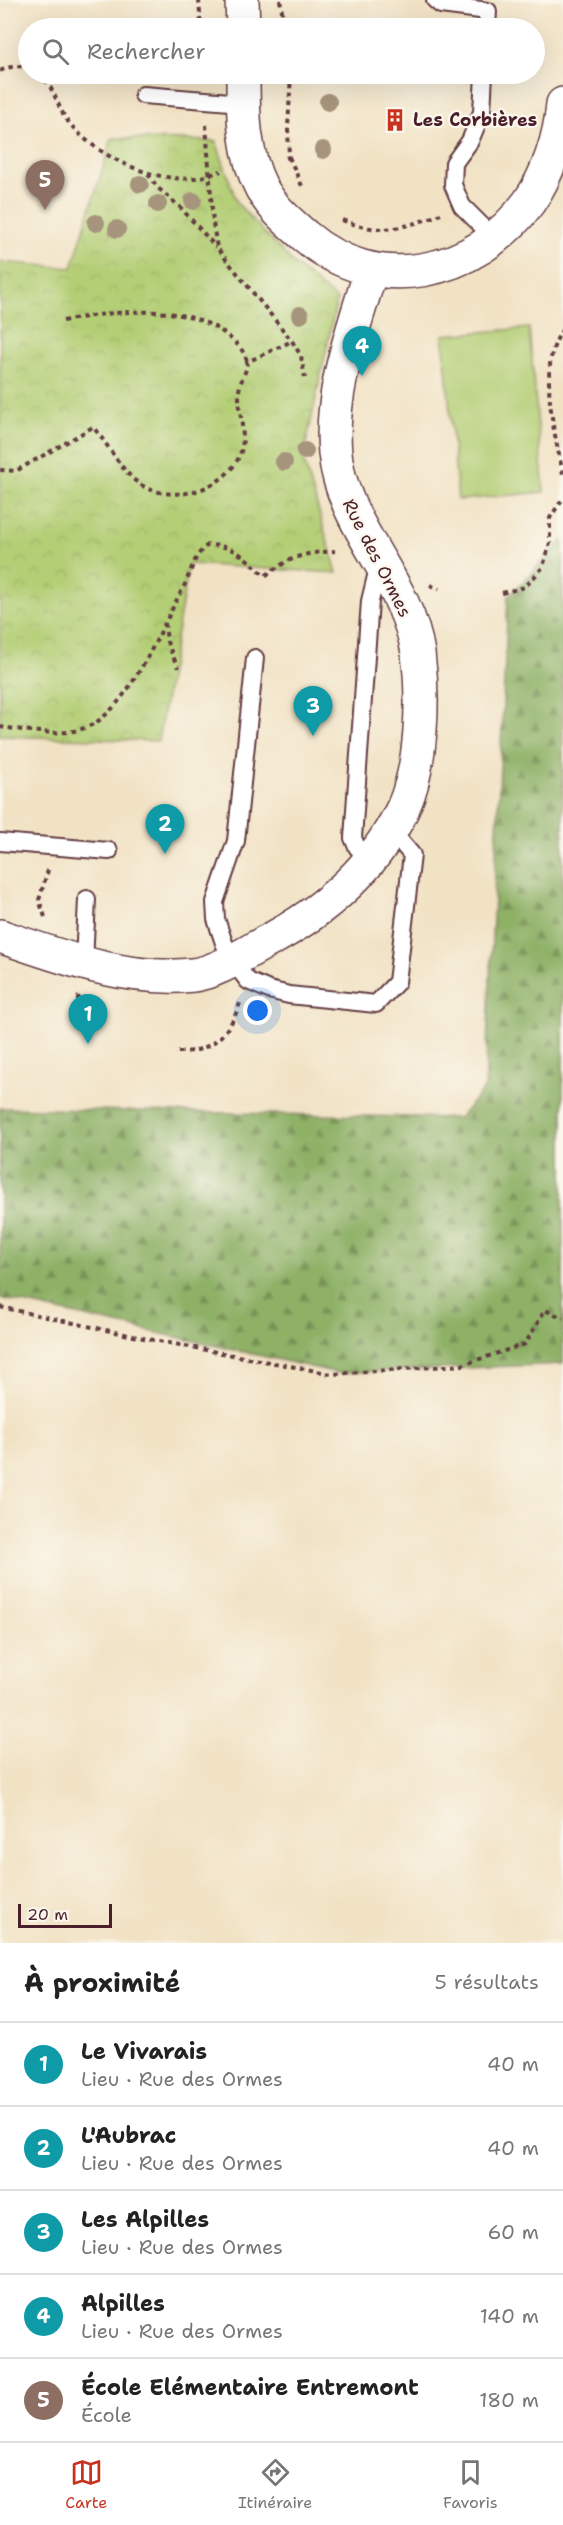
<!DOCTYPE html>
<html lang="fr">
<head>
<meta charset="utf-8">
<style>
  body { margin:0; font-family:"Shantell Sans",sans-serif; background:#f2f2f2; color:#222 }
  .scale { position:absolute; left:18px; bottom:15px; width:94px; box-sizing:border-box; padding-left:6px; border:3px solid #4a1f2b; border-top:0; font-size:16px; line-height:21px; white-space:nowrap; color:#4a1f2b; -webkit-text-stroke:4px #fbf7ec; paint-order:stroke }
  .you { position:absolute; left:258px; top:1011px; width:21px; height:21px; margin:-15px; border:4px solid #fff; border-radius:50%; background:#1a73e8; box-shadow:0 0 0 9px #1a73e833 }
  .badge { display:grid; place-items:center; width:39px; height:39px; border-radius:50%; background:#c8321e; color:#fff; font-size:20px; font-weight:700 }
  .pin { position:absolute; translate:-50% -50px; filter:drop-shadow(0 2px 3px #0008) }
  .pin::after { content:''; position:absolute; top:32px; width:21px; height:18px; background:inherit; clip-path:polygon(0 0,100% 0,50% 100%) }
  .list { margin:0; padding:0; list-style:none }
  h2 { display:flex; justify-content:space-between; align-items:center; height:78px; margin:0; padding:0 24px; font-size:26px }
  h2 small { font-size:20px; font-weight:400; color:#767676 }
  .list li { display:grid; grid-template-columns:39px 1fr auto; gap:18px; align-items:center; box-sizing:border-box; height:84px; padding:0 24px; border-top:2px solid #e0e0e0 }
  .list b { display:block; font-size:22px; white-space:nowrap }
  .list p { margin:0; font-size:20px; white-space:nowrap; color:#767676 }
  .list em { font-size:20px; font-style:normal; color:#767676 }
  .icon { flex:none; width:33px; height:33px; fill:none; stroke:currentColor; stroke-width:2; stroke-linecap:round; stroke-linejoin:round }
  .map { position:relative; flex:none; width:563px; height:1943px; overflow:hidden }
  .search { position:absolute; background:#fff; box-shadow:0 6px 24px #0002; left:18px; right:18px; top:18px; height:66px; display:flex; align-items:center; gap:15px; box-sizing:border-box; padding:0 21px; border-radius:33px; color:#767676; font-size:22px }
  .sheet { height:498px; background:#fff }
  nav { display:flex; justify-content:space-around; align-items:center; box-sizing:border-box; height:84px; border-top:2px solid #e0e0e0; background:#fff; font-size:16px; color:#767676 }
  nav a { display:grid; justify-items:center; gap:3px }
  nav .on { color:#c8321e }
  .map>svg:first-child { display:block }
  .forest { fill:url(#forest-firs); stroke:#6c6848; stroke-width:1.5 }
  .park { fill:url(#park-crowns); stroke:#7e7650; stroke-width:1.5 }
  .garden { fill:#b3ce74; stroke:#7e7650; stroke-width:1.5 }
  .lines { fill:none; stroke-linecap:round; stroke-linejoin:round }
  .lane-casing { stroke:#633c42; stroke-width:20 }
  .street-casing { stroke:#633c42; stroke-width:36 }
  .path { stroke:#633c42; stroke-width:4; stroke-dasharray:4.5 4.5; stroke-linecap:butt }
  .lane { stroke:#fff; stroke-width:16 }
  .street { stroke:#fff; stroke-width:33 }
  .tree { fill:#a7947c }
  .labels { text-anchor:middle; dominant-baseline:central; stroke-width:4.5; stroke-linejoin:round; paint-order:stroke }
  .poi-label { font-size:18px; font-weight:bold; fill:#4a1f2b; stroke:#fbf7ec; text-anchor:start }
  .street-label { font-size:18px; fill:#4a1f2b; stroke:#fbf7ec }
</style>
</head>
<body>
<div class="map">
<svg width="563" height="1943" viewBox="0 0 563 1943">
  <defs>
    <pattern id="forest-firs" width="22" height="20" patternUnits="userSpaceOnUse" patternTransform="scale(1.5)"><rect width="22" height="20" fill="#8eb166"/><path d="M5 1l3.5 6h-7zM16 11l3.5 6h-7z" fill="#768f54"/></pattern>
    <pattern id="park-crowns" width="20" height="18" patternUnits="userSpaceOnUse" patternTransform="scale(1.5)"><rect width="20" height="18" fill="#b3ce74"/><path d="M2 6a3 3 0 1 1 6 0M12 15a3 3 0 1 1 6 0" fill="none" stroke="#9bb065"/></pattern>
  </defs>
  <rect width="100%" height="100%" fill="#fbf7ec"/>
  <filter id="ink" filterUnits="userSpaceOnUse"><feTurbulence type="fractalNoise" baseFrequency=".0167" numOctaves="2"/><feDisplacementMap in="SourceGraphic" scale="12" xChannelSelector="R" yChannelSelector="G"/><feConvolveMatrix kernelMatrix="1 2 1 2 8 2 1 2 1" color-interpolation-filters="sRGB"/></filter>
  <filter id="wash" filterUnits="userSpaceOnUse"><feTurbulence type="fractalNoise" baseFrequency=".008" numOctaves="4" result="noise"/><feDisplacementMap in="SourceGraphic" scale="24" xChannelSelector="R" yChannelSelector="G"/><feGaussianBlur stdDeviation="1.35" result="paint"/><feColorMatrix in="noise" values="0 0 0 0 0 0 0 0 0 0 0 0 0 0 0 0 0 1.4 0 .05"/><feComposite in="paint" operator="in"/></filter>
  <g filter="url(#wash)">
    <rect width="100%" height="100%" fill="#f1e2c4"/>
    <path class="forest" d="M563 540V1364L338 1373 0 1298V1108L459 1118 485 1088 508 597Z"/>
    <path class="park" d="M112 138 216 141 237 203 294 264 337 300 303 458 337 573 189 564 158 741 0 736V262L72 268Z"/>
    <path class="garden" d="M529 328 544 492 458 500 443 335Z"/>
  </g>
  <g filter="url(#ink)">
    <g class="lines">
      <g class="lane-casing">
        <path id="lane" d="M435 0 441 5 488 11 487 28
          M484 74 482 112 470 141 454 163 453 185 462 206 494 238
          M143 95 243 103
          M255 658 236 841 215 902 216 919 224 943 232 960 248 981 269 990 289 995 376 1004 397 982 412 855 390 829
          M0 842 109 851
          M369 861 357 847 353 838 370 601 379 564
          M84 963 87 899"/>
      </g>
      <g class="street-casing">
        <path id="street" d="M242 0 243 28
          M243 74C243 113 243 154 262 189 273 209 289 222 305 236 376 297 475 276 529 202 548 175 560 138 563 104
          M0 936C61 957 127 982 193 975 217 972 242 955 264 943 322 913 374 869 403 808 422 766 424 699 418 653 407 580 342 527 335 453 329 391 354 328 371 270"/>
      </g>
      <path class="path" d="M199 0 201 28
        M280 0 285 28
        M0 71C10 66 18 65 28 68
        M38 74C54 84 56 105 67 120 92 154 152 183 194 178 203 177 213 174 221 171
        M206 125 213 223 217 248 292 341 301 356 305 378
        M289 157 302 186
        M286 158 289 157 288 128 291 74
        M148 174 158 188 180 207 216 247
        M342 220C382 236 403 228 441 214
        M63 321C113 311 187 301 229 337 237 344 245 351 247 362
        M563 329C536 365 555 434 563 474
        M0 470 16 471 93 427C107 443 117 463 132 478 163 507 221 494 239 457 248 437 238 413 239 393 239 381 247 373 247 362L292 341
        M430 585 439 589
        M502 593 525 587 543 567 550 543V518L563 498
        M165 623 167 642 178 668
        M0 727C27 730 61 738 87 727 128 711 162 626 183 588 191 574 193 555 208 545 234 545 248 559 265 576 294 555 300 554 335 551
        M45 917 39 900 48 870
        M75 1018 79 993
        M178 1052C211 1053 230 1033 240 1003
        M0 1307 138 1337 332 1374 462 1365 525 1344 545 1310 563 1318"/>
      <use href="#lane" class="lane"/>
      <use href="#street" class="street"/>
    </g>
    <g class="tree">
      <circle cx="328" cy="102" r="9"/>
      <circle cx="323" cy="150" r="9"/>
      <circle cx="140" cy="184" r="9"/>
      <circle cx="193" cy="201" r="9"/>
      <circle cx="158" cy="204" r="9"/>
      <circle cx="96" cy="223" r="9"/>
      <circle cx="117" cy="229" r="9"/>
      <circle cx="300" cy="315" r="9"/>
      <circle cx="305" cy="451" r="9"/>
      <circle cx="284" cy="462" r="9"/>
    </g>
  </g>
  <defs>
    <g id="building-bare" transform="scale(1.8)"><path d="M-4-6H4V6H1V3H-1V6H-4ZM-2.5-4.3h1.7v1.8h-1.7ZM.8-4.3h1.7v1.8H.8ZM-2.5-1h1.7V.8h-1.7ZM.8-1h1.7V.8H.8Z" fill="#c8321e" stroke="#fbf7ec" stroke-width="2.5" paint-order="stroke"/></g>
  </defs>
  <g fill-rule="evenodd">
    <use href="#building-bare" x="395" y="120"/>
  </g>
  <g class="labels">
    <g class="poi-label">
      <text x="413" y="120">Les Corbières</text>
    </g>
    <g class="street-label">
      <text transform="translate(377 558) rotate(63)">Rue des Ormes</text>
    </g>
  </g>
</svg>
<div class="scale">20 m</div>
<div class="you"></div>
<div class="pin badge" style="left:88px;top:1044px;background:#0f9aa8">1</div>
<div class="pin badge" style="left:165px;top:854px;background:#0f9aa8">2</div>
<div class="pin badge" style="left:313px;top:736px;background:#0f9aa8">3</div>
<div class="pin badge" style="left:362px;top:376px;background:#0f9aa8">4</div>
<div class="pin badge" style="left:45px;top:210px;background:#8d6e63">5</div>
<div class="search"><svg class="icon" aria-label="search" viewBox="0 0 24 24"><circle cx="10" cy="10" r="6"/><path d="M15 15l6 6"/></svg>Rechercher</div>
</div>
<section class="sheet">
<h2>À proximité<small>5 résultats</small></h2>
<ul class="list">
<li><span class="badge" style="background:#0f9aa8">1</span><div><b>Le Vivarais</b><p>Lieu · Rue des Ormes</p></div><em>40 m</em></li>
<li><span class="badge" style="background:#0f9aa8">2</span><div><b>L'Aubrac</b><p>Lieu · Rue des Ormes</p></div><em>40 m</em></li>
<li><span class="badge" style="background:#0f9aa8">3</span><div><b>Les Alpilles</b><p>Lieu · Rue des Ormes</p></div><em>60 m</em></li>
<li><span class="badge" style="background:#0f9aa8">4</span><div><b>Alpilles</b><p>Lieu · Rue des Ormes</p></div><em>140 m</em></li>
<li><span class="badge" style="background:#8d6e63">5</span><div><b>École Elémentaire Entremont</b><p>École</p></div><em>180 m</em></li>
</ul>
</section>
<nav>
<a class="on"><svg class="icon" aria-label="map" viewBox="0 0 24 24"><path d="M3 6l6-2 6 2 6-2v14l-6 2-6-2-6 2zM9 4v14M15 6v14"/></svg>Carte</a>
<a><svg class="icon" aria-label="directions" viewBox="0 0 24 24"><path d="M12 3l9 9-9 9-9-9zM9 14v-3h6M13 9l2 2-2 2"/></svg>Itinéraire</a>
<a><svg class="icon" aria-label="saved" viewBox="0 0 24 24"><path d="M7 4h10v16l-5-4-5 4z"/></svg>Favoris</a>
</nav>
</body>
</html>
